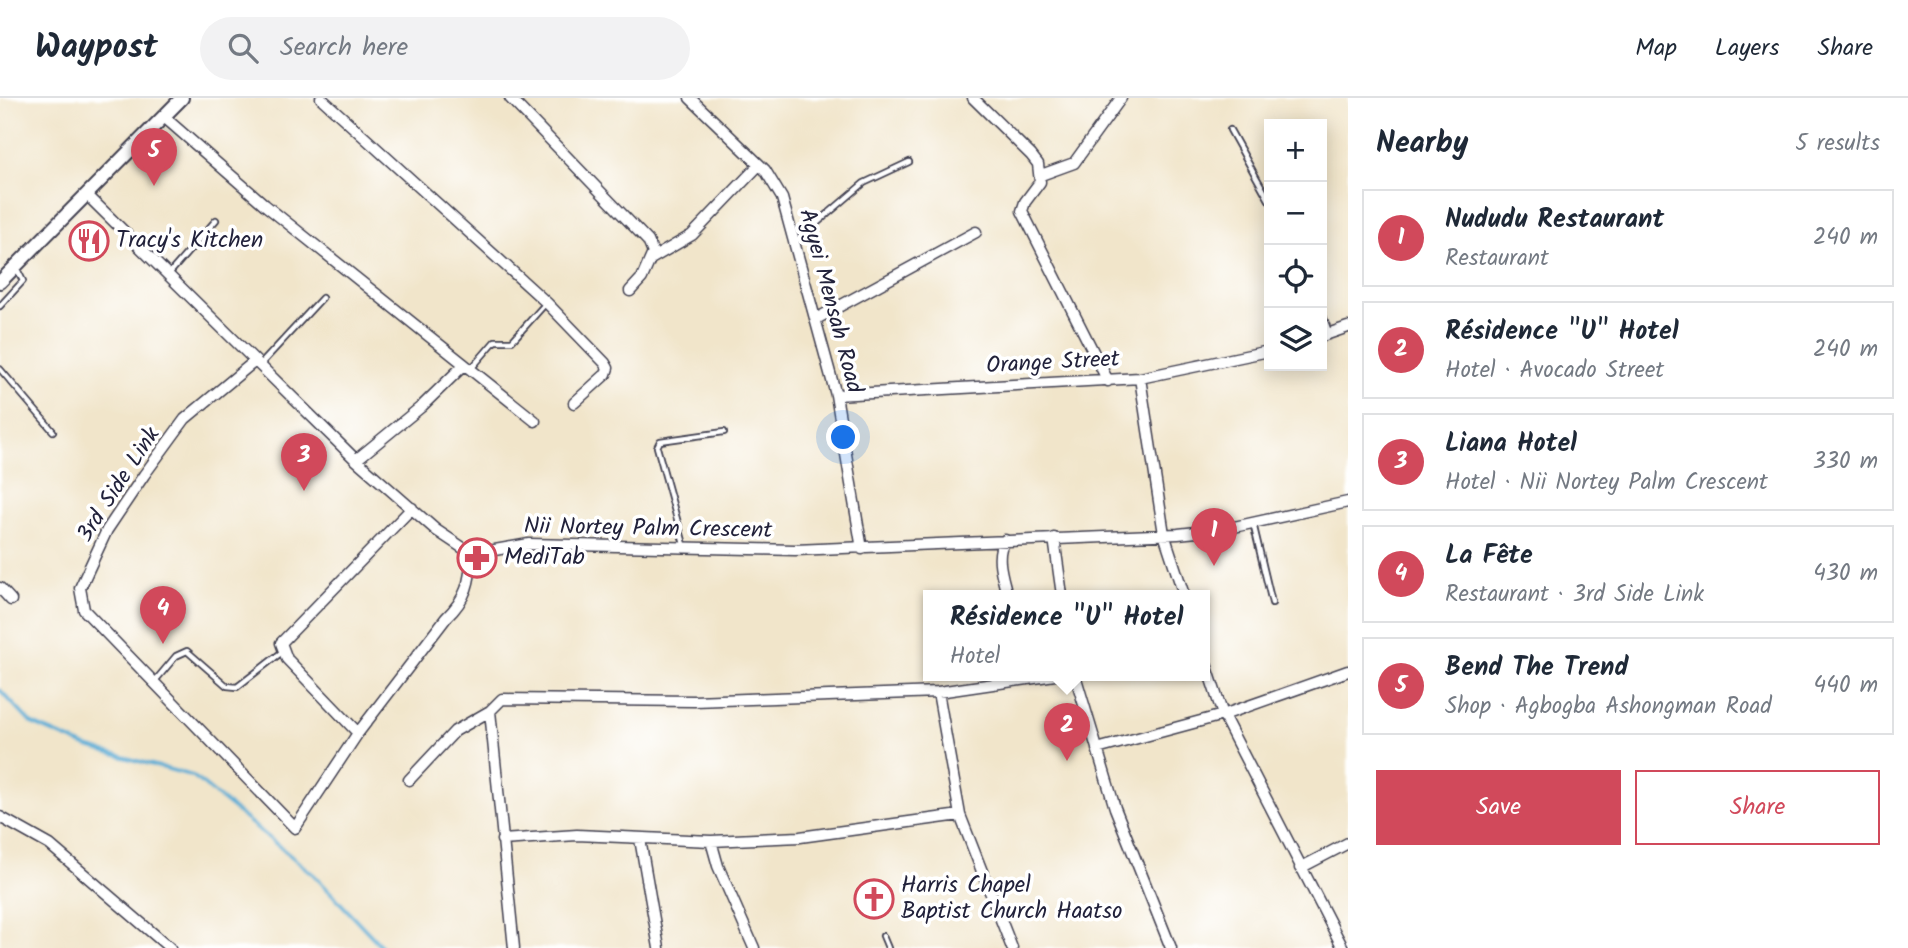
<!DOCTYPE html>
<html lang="en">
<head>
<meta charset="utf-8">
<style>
  body { margin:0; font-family:Kalam,sans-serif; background:#f2f2f3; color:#1f2937 }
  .controls { position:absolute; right:21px; top:21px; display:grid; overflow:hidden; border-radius:0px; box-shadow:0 4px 18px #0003 }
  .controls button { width:63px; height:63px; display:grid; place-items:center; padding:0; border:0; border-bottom:2px solid #e0e1e3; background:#fff; color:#1f2937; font:35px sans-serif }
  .you { position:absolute; left:844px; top:340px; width:24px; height:24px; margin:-18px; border:5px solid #fff; border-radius:50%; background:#1a73e8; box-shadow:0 0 0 10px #1a73e833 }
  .badge { display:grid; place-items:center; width:46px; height:46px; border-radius:50%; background:#d1495b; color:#fff; font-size:23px; font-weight:700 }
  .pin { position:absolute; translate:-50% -58px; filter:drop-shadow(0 2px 4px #0008) }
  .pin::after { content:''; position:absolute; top:37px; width:24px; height:21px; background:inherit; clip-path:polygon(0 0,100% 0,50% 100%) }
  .popup { position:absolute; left:923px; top:492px; width:287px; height:91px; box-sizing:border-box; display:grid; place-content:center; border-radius:0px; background:#fff; filter:drop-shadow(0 2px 5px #0005); font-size:23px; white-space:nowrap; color:#747a83 }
  .popup b { font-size:26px; color:#1f2937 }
  .popup::after { content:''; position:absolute; left:50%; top:100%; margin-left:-14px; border:14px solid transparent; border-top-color:#fff }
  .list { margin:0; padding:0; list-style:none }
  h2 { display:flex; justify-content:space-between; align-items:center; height:91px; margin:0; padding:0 28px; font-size:30px }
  h2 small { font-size:23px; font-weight:400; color:#747a83 }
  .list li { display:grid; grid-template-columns:46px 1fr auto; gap:21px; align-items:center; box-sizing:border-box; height:98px; margin:0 14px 14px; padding:0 14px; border:2px solid #e0e1e3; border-radius:0px }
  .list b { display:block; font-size:26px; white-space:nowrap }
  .list p { margin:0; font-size:23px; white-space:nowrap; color:#747a83 }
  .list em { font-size:23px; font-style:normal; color:#747a83 }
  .actions { display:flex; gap:14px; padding:21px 28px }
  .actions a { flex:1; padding:16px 0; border:2px solid #d1495b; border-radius:0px; text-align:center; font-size:24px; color:#d1495b }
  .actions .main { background:#d1495b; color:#fff }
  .icon { flex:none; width:38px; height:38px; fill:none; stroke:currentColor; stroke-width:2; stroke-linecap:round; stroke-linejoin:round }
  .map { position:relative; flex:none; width:1348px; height:850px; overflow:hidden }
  header { display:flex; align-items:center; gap:42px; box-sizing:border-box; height:98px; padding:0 35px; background:#fff; border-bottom:2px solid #e0e1e3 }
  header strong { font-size:33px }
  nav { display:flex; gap:38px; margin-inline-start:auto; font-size:24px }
  .search { width:490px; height:63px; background:#f2f2f3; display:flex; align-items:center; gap:18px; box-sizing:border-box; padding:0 24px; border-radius:38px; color:#747a83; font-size:26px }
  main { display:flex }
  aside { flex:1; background:#fff }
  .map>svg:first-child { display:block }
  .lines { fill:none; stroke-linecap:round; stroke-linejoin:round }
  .stream { stroke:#5badd6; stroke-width:3.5 }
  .service-casing { stroke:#413f50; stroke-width:8 }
  .minor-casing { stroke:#413f50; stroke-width:13 }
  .tertiary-casing { stroke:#413f50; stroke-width:16 }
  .service { stroke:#fff; stroke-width:4.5 }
  .minor { stroke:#fff; stroke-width:10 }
  .tertiary { stroke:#fff; stroke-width:12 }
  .labels { text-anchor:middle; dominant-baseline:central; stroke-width:7; stroke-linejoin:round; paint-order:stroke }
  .poi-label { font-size:23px; fill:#22223b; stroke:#fff; text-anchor:start }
  .street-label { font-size:23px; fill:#22223b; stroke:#fff }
</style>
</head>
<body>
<header>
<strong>Waypost</strong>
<div class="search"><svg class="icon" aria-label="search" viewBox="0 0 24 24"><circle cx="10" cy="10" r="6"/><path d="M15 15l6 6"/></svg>Search here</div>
<nav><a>Map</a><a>Layers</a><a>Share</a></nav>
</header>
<main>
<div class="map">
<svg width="1348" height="850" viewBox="0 0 1348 850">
  <rect width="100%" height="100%" fill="#fff"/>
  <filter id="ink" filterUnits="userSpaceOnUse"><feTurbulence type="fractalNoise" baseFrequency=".0143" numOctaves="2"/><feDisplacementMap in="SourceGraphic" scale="14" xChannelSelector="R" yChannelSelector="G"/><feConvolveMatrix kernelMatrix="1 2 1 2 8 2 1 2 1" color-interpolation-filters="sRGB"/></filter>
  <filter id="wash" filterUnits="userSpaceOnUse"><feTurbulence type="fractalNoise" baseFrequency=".00686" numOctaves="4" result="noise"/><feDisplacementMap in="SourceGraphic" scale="28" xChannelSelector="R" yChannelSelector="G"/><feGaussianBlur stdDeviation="1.57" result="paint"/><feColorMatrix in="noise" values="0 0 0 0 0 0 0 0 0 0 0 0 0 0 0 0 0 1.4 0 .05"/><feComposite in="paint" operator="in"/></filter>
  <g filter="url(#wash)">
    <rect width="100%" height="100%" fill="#f1e5ca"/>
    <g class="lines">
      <path class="stream" d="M0 592 31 625 87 649 193 678 314 777 383 850"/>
    </g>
  </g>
  <g filter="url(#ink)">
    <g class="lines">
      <g class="service-casing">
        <path id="service" d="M1230 32 1269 102
          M796 143 864 85 909 64
          M168 177 216 122
          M0 208 23 183 17 171
          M1322 215 1329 234
          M260 267 322 200
          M0 271 53 333
          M470 272 495 243H512L546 205
          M1253 425 1272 505
          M685 450 657 349 660 343 724 334
          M155 583 176 558 187 553 227 588 237 589 282 554
          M883 838 888 850"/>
      </g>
      <g class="minor-casing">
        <path id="minor" d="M321 0 547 205 605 265 608 270 606 276 574 305
          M510 0 648 143 653 155 642 180 630 193
          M690 0 765 72 782 100 836 297 862 451
          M973 0 1031 57 1038 66 1040 84 1025 104 1022 113 1108 283
          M164 19 265 107 535 323
          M1041 77 1074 65 1121 0
          M87 97 356 362 436 432 472 456 529 446 795 452 1178 436 1225 431 1348 404
          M651 161 692 137 759 67
          M816 221 976 134
          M1322 238 1348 229
          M255 263 185 321 144 377 107 432 80 490 84 512 295 730 358 635
          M1140 280 1164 436 1184 497
          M836 297 1140 280 1269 253
          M356 362 421 309 464 267
          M412 410 281 545 287 561 358 635 446 520C467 500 470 484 472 456
          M1054 440 1062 497
          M1005 442C994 457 1003 480 1007 497
          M0 490 11 502
          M1205 563 1223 617 1343 850
          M1075 577 1115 710 1171 850
          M938 594 960 717 1012 850
          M1097 651 1223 617 1348 573
          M409 682 455 633 490 613
          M0 719 50 747 170 850
          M640 741 659 850
          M502 742 577 737 711 743 800 739 960 717
          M711 743 718 768 754 850
          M1300 770 1348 745
          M514 850 490 613 502 601 694 603 938 594 1055 577"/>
      </g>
      <g class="tertiary-casing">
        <path id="tertiary" d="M0 184 182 0"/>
      </g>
      <use href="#service" class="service"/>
      <use href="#minor" class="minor"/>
      <use href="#tertiary" class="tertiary"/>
    </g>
  </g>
  <defs>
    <g id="restaurant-ring" transform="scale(2.0125)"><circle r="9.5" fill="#fff" stroke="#d1495b" stroke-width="1.5"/><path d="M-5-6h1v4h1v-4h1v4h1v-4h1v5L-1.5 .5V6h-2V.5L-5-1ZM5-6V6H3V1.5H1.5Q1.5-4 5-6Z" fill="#d1495b"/></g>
    <g id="pharmacy-ring" transform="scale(2.0125)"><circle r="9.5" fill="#fff" stroke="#d1495b" stroke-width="1.5"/><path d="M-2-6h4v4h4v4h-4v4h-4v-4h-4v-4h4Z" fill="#d1495b"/></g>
    <g id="church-ring" transform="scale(2.0125)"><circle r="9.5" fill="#fff" stroke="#d1495b" stroke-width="1.5"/><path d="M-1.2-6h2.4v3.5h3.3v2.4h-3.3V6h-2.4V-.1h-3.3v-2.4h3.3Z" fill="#d1495b"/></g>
  </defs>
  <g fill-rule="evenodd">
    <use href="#restaurant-ring" x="89" y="143"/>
    <use href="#pharmacy-ring" x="477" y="460"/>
    <use href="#church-ring" x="874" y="801"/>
  </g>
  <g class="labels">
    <g class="poi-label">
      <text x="116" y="143">Tracy's Kitchen</text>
      <text x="504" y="460">MediTab</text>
      <text x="901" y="788">Harris Chapel<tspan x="901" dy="26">Baptist Church Haatso</tspan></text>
    </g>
    <g class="street-label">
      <text transform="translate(830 203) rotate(75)">Agyei Mensah Road</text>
      <text transform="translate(1053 265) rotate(-3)">Orange Street</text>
      <text transform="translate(119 387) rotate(-57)">3rd Side Link</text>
      <text transform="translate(648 431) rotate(1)">Nii Nortey Palm Crescent</text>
    </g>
  </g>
</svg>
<div class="controls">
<button>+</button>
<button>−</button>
<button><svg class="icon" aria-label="locate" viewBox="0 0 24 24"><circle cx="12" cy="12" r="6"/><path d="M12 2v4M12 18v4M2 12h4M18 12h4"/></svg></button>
<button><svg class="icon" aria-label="layers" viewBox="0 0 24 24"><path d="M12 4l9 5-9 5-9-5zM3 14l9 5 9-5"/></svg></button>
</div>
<div class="you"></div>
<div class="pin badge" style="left:1214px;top:468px">1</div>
<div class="pin badge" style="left:1067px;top:663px">2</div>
<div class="popup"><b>Résidence &quot;U&quot; Hotel</b>Hotel</div>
<div class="pin badge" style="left:304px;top:393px">3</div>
<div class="pin badge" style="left:163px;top:546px">4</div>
<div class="pin badge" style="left:154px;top:88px">5</div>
</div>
<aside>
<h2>Nearby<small>5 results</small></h2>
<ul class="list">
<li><span class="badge">1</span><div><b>Nududu Restaurant</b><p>Restaurant</p></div><em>240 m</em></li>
<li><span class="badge">2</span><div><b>Résidence &quot;U&quot; Hotel</b><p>Hotel · Avocado Street</p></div><em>240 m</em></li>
<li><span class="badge">3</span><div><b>Liana Hotel</b><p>Hotel · Nii Nortey Palm Crescent</p></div><em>330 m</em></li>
<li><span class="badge">4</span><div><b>La Fête</b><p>Restaurant · 3rd Side Link</p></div><em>430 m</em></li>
<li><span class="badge">5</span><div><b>Bend The Trend</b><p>Shop · Agbogba Ashongman Road</p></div><em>440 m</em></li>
</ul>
<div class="actions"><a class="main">Save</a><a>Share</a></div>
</aside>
</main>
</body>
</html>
